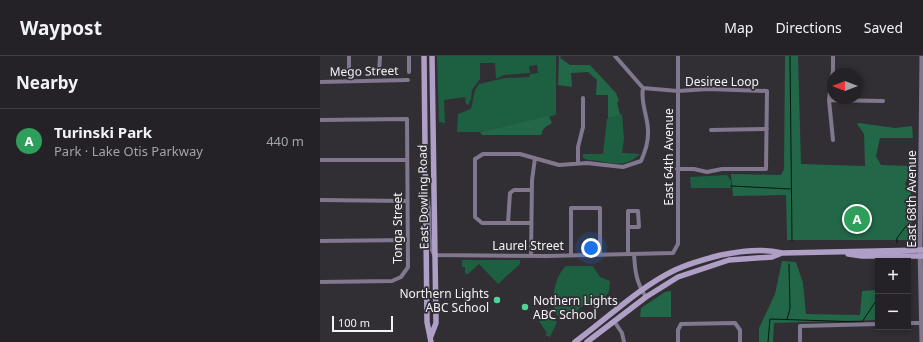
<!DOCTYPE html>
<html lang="en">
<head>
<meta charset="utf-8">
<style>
  body { margin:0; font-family:"Noto Sans",sans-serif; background:#312f33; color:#f1f3f6 }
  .controls { position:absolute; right:12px; bottom:12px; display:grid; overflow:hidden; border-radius:0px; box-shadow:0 2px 6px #0003 }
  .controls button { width:36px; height:36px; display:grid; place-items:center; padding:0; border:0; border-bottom:1px solid #423f44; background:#252227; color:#f1f3f6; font:20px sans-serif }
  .compass { position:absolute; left:507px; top:12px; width:36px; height:36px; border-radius:50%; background:#252227; box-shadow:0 2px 6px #0003; rotate:270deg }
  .scale { position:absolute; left:12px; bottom:10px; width:61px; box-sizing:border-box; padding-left:4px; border:2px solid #f4f2f7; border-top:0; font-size:11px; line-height:14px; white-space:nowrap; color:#f4f2f7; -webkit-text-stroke:3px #312e34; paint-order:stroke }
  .you { position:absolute; left:271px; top:192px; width:14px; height:14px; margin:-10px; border:3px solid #fff; border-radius:50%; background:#1a73e8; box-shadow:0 0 0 6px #1a73e833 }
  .badge { display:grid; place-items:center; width:26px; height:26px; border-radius:50%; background:#d93025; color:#fff; font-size:13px; font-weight:700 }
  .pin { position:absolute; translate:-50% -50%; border:2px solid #fff; box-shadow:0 1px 4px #0006 }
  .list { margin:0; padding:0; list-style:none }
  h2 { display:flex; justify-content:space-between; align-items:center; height:52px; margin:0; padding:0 16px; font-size:17px }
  h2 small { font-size:13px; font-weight:400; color:#a3a4a7 }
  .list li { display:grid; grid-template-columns:26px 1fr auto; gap:12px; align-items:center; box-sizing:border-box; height:64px; padding:0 16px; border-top:1px solid #423f44 }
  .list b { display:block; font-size:15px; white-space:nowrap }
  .list p { margin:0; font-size:13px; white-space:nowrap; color:#a3a4a7 }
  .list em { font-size:13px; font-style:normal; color:#a3a4a7 }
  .map { position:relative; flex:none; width:603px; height:286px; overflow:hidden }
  header { display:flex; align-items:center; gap:24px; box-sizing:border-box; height:56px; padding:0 20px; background:#252227; border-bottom:1px solid #423f44 }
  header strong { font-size:19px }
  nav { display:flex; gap:22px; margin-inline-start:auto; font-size:14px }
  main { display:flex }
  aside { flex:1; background:#252227 }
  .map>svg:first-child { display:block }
  .green { fill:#1d5f41 }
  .forest { fill:#226747 }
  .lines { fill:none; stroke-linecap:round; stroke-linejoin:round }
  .stream { stroke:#05190f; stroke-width:1 }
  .minor { stroke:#81778f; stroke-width:4 }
  .tertiary { stroke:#81778f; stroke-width:5 }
  .secondary { stroke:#af9fc6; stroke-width:5.5 }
  .poi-dot { fill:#51d397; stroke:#312e34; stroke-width:1.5 }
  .labels { text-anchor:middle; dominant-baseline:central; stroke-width:3.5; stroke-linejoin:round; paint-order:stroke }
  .street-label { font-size:12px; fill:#f4f2f7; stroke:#312e34 }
  .poi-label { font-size:12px; fill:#f4f2f7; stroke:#312e34; text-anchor:end }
</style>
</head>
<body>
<header>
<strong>Waypost</strong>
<nav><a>Map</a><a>Directions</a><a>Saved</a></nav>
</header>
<main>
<aside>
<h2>Nearby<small></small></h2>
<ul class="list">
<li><span class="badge" style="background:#2e9e5b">A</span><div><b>Turinski Park</b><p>Park · Lake Otis Parkway</p></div><em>440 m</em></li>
</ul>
</aside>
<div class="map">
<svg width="603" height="286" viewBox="0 0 603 286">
  <rect width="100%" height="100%" fill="#312e34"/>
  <path class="green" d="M117 0H236V59L160 76H137L138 58 151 53 155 34 159 28 185 22 209 21 210 18 218 17 217 9 209 10 210 17 184 19 176 23 175 7H160V23L152 34 151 43 148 49 146 48 145 41 124 44 125 67 119 66Z
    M302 58 304 82 302 97 320 98C307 111 295 108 279 105 273 104 268 105 263 102V98H283L287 63 292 60Z
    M407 119 411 125V132H371L370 121Z
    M142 204H200V208L178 228 159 208 148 218H145V211H142Z
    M246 210H273L280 221 290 225 289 236 283 243 262 250 251 261H241L237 259C229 247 235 219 246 210Z
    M228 253 231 256V261L237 266 230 281 225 279 227 277 219 265 222 262 223 255Z"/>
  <path class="forest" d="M239 0H241L240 2 250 9H270L296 37 299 45 297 46 300 59 288 62V39H276L277 24 268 16 251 17 252 31 238 29Z
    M465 0H478L481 108 545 110 544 78 537 68 539 67 575 72 592 70 593 82H560L556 100 561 109 592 110 585 128 591 135 592 184H467L466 139 413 140 411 118 461 119 464 113Z
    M229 60 232 67 224 72 221 79H162L160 76Z
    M462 205 476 206 483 227 486 258 540 259 542 235 558 234V264L454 267 453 286H439V272L455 238Z
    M351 235V261H320L321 252 345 236Z"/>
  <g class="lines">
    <path class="stream" d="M470 0 472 185
      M411 130 470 133
      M577 187V182L586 170 594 169
      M467 263 470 253 469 208
      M448 286 450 263 542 266 558 242"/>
    <path class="minor" d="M89 0V16
      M295 0 323 32 358 35 388 33 447 35 446 113H402L387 116 374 113H357
      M513 0V14L509 44 513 84
      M29 17V0
      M59 17 60 0
      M0 26 88 24
      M509 44 563 45
      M0 64 87 63 88 211 81 221 72 225 0 226
      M391 74 447 73
      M0 104H87
      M258 106V91L263 71V42
      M106 138C113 153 105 191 115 199L227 200 353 197 358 188V0
      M0 144 87 145
      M188 167 190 137 194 134H212
      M211 167H162L155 161V103L163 98H200L239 109 267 107 303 111 321 105C325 96 328 88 328 78 329 62 320 48 323 32
      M0 185 88 184
      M308 198V155H318L319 171H308
      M314 198C315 215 316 226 326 241
      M211 199 212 124 215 102
      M251 199V152H280V199
      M294 265 302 277 304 286
      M588 267H603
      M358 286V274L361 268 415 267 420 274V286
      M480 286V270L558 268"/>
    <path class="tertiary" d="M602 286 600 189 602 0"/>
    <path class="secondary" d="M104 0 107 266 111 286
      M528 198 542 200H603
      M111 280 116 267 112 0
      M255 286C288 262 318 232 355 214 370 207 385 203 401 199 421 195 442 192 462 197L603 194
      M267 286 326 241 358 221 409 204 452 201 462 197"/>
  </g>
  <g class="poi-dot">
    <circle cx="177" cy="244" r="4"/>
    <circle cx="205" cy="251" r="4"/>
  </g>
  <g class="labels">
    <g class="street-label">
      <text transform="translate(44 15) rotate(-1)">Mego Street</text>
      <text x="402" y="25">Desiree Loop</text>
      <text transform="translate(348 101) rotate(-90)">East 64th Avenue</text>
      <text transform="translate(103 141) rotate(-91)">East Dowling Road</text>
      <text transform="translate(591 143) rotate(-90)">East 68th Avenue</text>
      <text transform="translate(77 172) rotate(-90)">Tonga Street</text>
      <text x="208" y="189">Laurel Street</text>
    </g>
    <g class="poi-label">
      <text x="169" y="237">Northern Lights<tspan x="169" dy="14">ABC School</tspan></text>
      <text x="213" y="244" text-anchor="start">Nothern Lights<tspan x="213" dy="14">ABC School</tspan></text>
    </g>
  </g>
</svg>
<div class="controls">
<button>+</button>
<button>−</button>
</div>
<svg class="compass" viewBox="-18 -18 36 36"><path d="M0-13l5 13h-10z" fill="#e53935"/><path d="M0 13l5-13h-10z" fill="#a3a4a7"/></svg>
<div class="scale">100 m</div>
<div class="you"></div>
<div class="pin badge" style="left:537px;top:163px;background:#2e9e5b">A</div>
</div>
</main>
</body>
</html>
